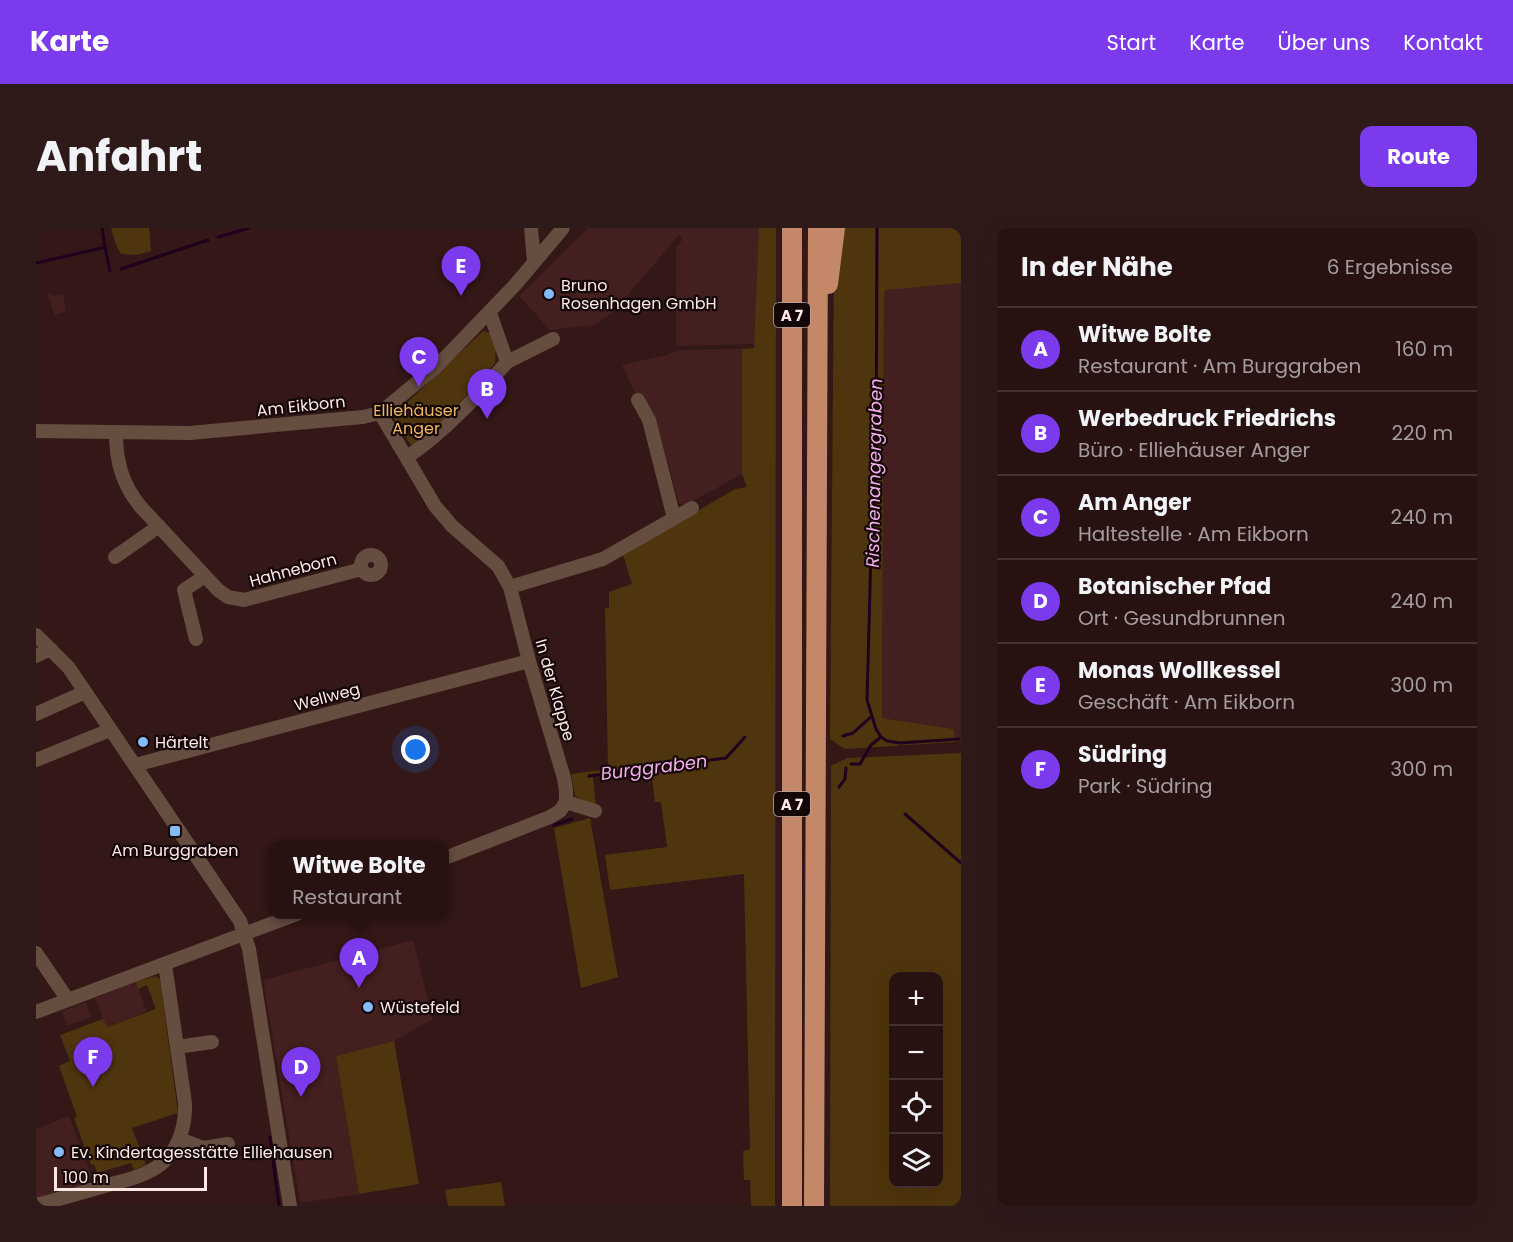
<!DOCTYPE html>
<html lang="de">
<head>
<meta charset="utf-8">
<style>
  body { margin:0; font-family:Poppins,sans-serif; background:#2f1a1a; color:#f1f3f6 }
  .controls { position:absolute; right:18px; bottom:18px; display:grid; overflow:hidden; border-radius:12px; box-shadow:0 6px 24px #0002 }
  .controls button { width:54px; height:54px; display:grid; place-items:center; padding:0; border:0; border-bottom:2px solid #433131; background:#271111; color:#f1f3f6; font:30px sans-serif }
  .scale { position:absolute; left:18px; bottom:15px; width:153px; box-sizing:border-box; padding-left:6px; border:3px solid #fde8e7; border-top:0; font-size:16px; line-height:21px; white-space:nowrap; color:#fde8e7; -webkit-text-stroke:4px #130707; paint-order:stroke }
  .you { position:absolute; left:380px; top:522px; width:21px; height:21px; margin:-15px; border:4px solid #fff; border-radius:50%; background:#1a73e8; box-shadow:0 0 0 9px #1a73e833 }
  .badge { display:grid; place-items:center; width:39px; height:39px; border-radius:50%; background:#7c3aed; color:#fff; font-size:20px; font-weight:700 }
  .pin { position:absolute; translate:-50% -50px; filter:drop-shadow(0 2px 3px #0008) }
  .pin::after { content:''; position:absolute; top:32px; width:21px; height:18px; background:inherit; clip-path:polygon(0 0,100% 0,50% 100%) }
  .popup { position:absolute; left:233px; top:613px; width:180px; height:78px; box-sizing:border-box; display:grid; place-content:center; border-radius:12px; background:#271111; filter:drop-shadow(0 2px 4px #0005); font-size:20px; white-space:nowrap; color:#a49d9f }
  .popup b { font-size:22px; color:#f1f3f6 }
  .popup::after { content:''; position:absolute; left:50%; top:100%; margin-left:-12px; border:12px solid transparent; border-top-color:#271111 }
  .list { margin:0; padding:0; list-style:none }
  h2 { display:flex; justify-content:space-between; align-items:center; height:78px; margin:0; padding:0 24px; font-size:26px }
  h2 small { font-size:20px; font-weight:400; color:#a49d9f }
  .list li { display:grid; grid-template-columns:39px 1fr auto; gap:18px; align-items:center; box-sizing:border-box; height:84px; padding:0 24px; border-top:2px solid #433131 }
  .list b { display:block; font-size:22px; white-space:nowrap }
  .list p { margin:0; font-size:20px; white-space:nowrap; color:#a49d9f }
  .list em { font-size:20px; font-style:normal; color:#a49d9f }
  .icon { flex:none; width:33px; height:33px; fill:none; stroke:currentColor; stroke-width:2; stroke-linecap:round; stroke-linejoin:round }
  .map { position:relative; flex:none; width:925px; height:978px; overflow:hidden; border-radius:12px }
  header { display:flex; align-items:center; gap:36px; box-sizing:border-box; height:84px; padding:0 30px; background:#7c3aed; color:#fff }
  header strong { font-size:28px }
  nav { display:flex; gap:33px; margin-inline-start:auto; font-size:21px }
  .intro { display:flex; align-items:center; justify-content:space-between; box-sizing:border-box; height:144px; padding:0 36px }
  h1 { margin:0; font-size:42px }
  .button { padding:15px 27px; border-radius:12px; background:#7c3aed; color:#fff; font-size:21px; font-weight:700 }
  main { display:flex; gap:36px; padding:0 36px }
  aside { flex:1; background:#271111; border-radius:12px; box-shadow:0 6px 24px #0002 }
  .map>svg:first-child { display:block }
  .built { fill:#431f1f }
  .green { fill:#4f350d; fill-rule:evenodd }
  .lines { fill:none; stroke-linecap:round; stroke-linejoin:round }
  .stream { stroke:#1f001e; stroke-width:3 }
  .minor { stroke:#654d40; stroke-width:14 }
  .highway { stroke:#c48869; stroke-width:20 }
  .poi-dot { fill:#84bbfb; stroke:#130707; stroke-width:2 }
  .labels { text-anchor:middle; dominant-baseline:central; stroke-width:4.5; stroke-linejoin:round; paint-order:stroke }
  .shield { fill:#130707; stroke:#b7a4a4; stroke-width:1.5 }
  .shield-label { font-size:15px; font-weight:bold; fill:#fde8e7 }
  .poi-label { font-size:16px; fill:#fde8e7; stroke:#130707; text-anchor:start }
  .street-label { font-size:16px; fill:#fde8e7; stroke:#130707 }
  .park-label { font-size:16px; fill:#edb566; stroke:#130707 }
  .water-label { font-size:18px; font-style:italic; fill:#f5aeed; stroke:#130707 }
</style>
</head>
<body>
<header>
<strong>Karte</strong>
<nav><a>Start</a><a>Karte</a><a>Über uns</a><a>Kontakt</a></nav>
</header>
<div class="intro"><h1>Anfahrt</h1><a class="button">Route</a></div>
<main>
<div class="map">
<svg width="925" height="978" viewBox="0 0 925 978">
  <rect width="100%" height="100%" fill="#341717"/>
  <path class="built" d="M552 0H723L719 116 640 118V19L647 11 643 7 578 83 559 97 514 102 483 68Z
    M856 0H925V514H919L918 501 846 490 848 67Z
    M12 66 18 68 27 66 30 84 18 87Z
    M706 121V246L652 276H643L623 203 607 168 599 165 586 137 631 127 643 122Z
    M377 712 397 791 358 813 300 828 323 966 264 975 227 752Z
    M100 754 111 784 70 799 59 770Z
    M50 774 55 789 31 798 26 783Z
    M33 888 55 947 43 951 44 958 0 970V901Z"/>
  <path class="green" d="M75 0H113L115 23 99 27 85 26 80 17Z
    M723 0H740L739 978H715L714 952H708L707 923 714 921 708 646 574 662 569 627 631 619 625 574H619L615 542 557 549 560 579 539 568 535 546 572 541 569 380H573V364L596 356 587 327 699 261 711 259 706 246V121L718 120Z
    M803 0H925V55L849 62 848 67 846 490 918 501 919 514 809 521 794 511 798 33Z
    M447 103 455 105 460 120 459 135 422 177 380 217H375L359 194 358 187Z
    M925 525V978H794L795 538 811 530ZM858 748H902V956H858Z
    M554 590 582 749 545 760 518 600Z
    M119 748 124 751 142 885 96 900 110 937 98 942 95 935 61 945 58 936 55 937 38 890 41 889 23 838 34 833 24 807 67 791 71 799 120 781 111 757 102 761 100 754Z
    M358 813 383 956 323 966 300 828Z
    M465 954 469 978H412L409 962Z"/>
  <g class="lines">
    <path class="stream" d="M66 0 69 19
      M841 0 840 243 835 323 831 472 840 501 845 509 851 513 864 515 923 511
      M182 9 213 0
      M67 19H69L74 43
      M0 35 66 20
      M85 41 172 12
      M807 508 817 505 836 488
      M815 536H824L835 517 845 509
      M553 548 690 530 709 509
      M803 559 809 551 810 540
      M869 586 925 635
      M518 597 536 591
      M234 909 243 978"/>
    <path class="minor" d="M495 0 498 33
      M471 134 517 111
      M602 172 613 192 638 290
      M344 185 399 278 416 298 462 338 474 359 493 433 528 550 530 562V574
      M0 203 154 205 327 189 344 185 401 138 479 57 527 0
      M80 205C80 233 86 256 104 278L182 362 192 369 208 372 326 341
      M371 229C408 205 442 167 471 134L454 85
      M325 337a10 10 0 1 1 20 0a10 10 0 1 1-20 0Z
      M79 329 123 298
      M474 359 567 331 656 280
      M0 407 33 440 204 693 213 721 254 978
      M160 411 148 362 169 348
      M0 428 15 421
      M0 486 49 464
      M0 532 74 502
      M99 537 493 433
      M530 574 559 583
      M409 630 514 589 524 583 530 574
      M0 725 32 772
      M0 784 261 686
      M141 819 176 814
      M144 911 167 920 192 916
      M0 977C24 971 48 964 72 957 86 953 103 950 116 942 141 929 150 900 149 875L129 736"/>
    <path class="highway" d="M756 0V978
      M792 56 799 0
      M778 978 782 0"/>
  </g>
  <g class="poi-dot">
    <circle cx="513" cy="66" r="6"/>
    <circle cx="107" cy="514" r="6"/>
    <rect x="133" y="597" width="12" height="12" rx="3"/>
    <circle cx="332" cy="779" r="6"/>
    <circle cx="23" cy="924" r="6"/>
  </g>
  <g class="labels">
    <g class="shield">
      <rect x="738" y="75" width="36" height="24" rx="4.5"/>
      <rect x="738" y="564" width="36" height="24" rx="4.5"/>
    </g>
    <g class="shield-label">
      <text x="756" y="87">A 7</text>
      <text x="756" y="576">A 7</text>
    </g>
    <g class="poi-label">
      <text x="525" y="57">Bruno<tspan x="525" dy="18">Rosenhagen GmbH</tspan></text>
      <text x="119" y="514">Härtelt</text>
      <text x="139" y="622" text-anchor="middle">Am Burggraben</text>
      <text x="344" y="779">Wüstefeld</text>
      <text x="35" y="924">Ev. Kindertagesstätte Elliehausen</text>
    </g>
    <g class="street-label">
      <text transform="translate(265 178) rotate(-6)">Am Eikborn</text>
      <text transform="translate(257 342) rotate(-15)">Hahneborn</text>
      <text transform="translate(519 462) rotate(74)">In der Klappe</text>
      <text transform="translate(291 469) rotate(-15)">Wellweg</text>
    </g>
    <g class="park-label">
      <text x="380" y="182">Elliehäuser<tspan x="380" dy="18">Anger</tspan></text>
    </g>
    <g class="water-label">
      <text transform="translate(838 245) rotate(-89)">Rischenangergraben</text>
      <text transform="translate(618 539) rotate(-7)">Burggraben</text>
    </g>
  </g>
</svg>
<div class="controls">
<button>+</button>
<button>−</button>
<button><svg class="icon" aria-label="locate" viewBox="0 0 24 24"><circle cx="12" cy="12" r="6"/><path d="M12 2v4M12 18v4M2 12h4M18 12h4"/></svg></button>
<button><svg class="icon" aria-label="layers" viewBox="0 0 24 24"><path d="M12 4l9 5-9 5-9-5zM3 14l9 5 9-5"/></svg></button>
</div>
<div class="scale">100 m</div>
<div class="you"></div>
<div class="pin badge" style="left:323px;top:760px">A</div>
<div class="popup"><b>Witwe Bolte</b>Restaurant</div>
<div class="pin badge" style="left:451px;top:191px">B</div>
<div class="pin badge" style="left:383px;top:159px">C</div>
<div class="pin badge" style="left:265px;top:869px">D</div>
<div class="pin badge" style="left:425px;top:68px">E</div>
<div class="pin badge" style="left:57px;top:859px">F</div>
</div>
<aside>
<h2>In der Nähe<small>6 Ergebnisse</small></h2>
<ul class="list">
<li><span class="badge">A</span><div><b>Witwe Bolte</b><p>Restaurant · Am Burggraben</p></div><em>160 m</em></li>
<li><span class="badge">B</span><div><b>Werbedruck Friedrichs</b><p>Büro · Elliehäuser Anger</p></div><em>220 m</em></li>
<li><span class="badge">C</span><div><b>Am Anger</b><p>Haltestelle · Am Eikborn</p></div><em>240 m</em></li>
<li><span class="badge">D</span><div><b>Botanischer Pfad</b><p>Ort · Gesundbrunnen</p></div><em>240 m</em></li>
<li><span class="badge">E</span><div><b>Monas Wollkessel</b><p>Geschäft · Am Eikborn</p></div><em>300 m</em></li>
<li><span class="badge">F</span><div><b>Südring</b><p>Park · Südring</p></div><em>300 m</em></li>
</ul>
</aside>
</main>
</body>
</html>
